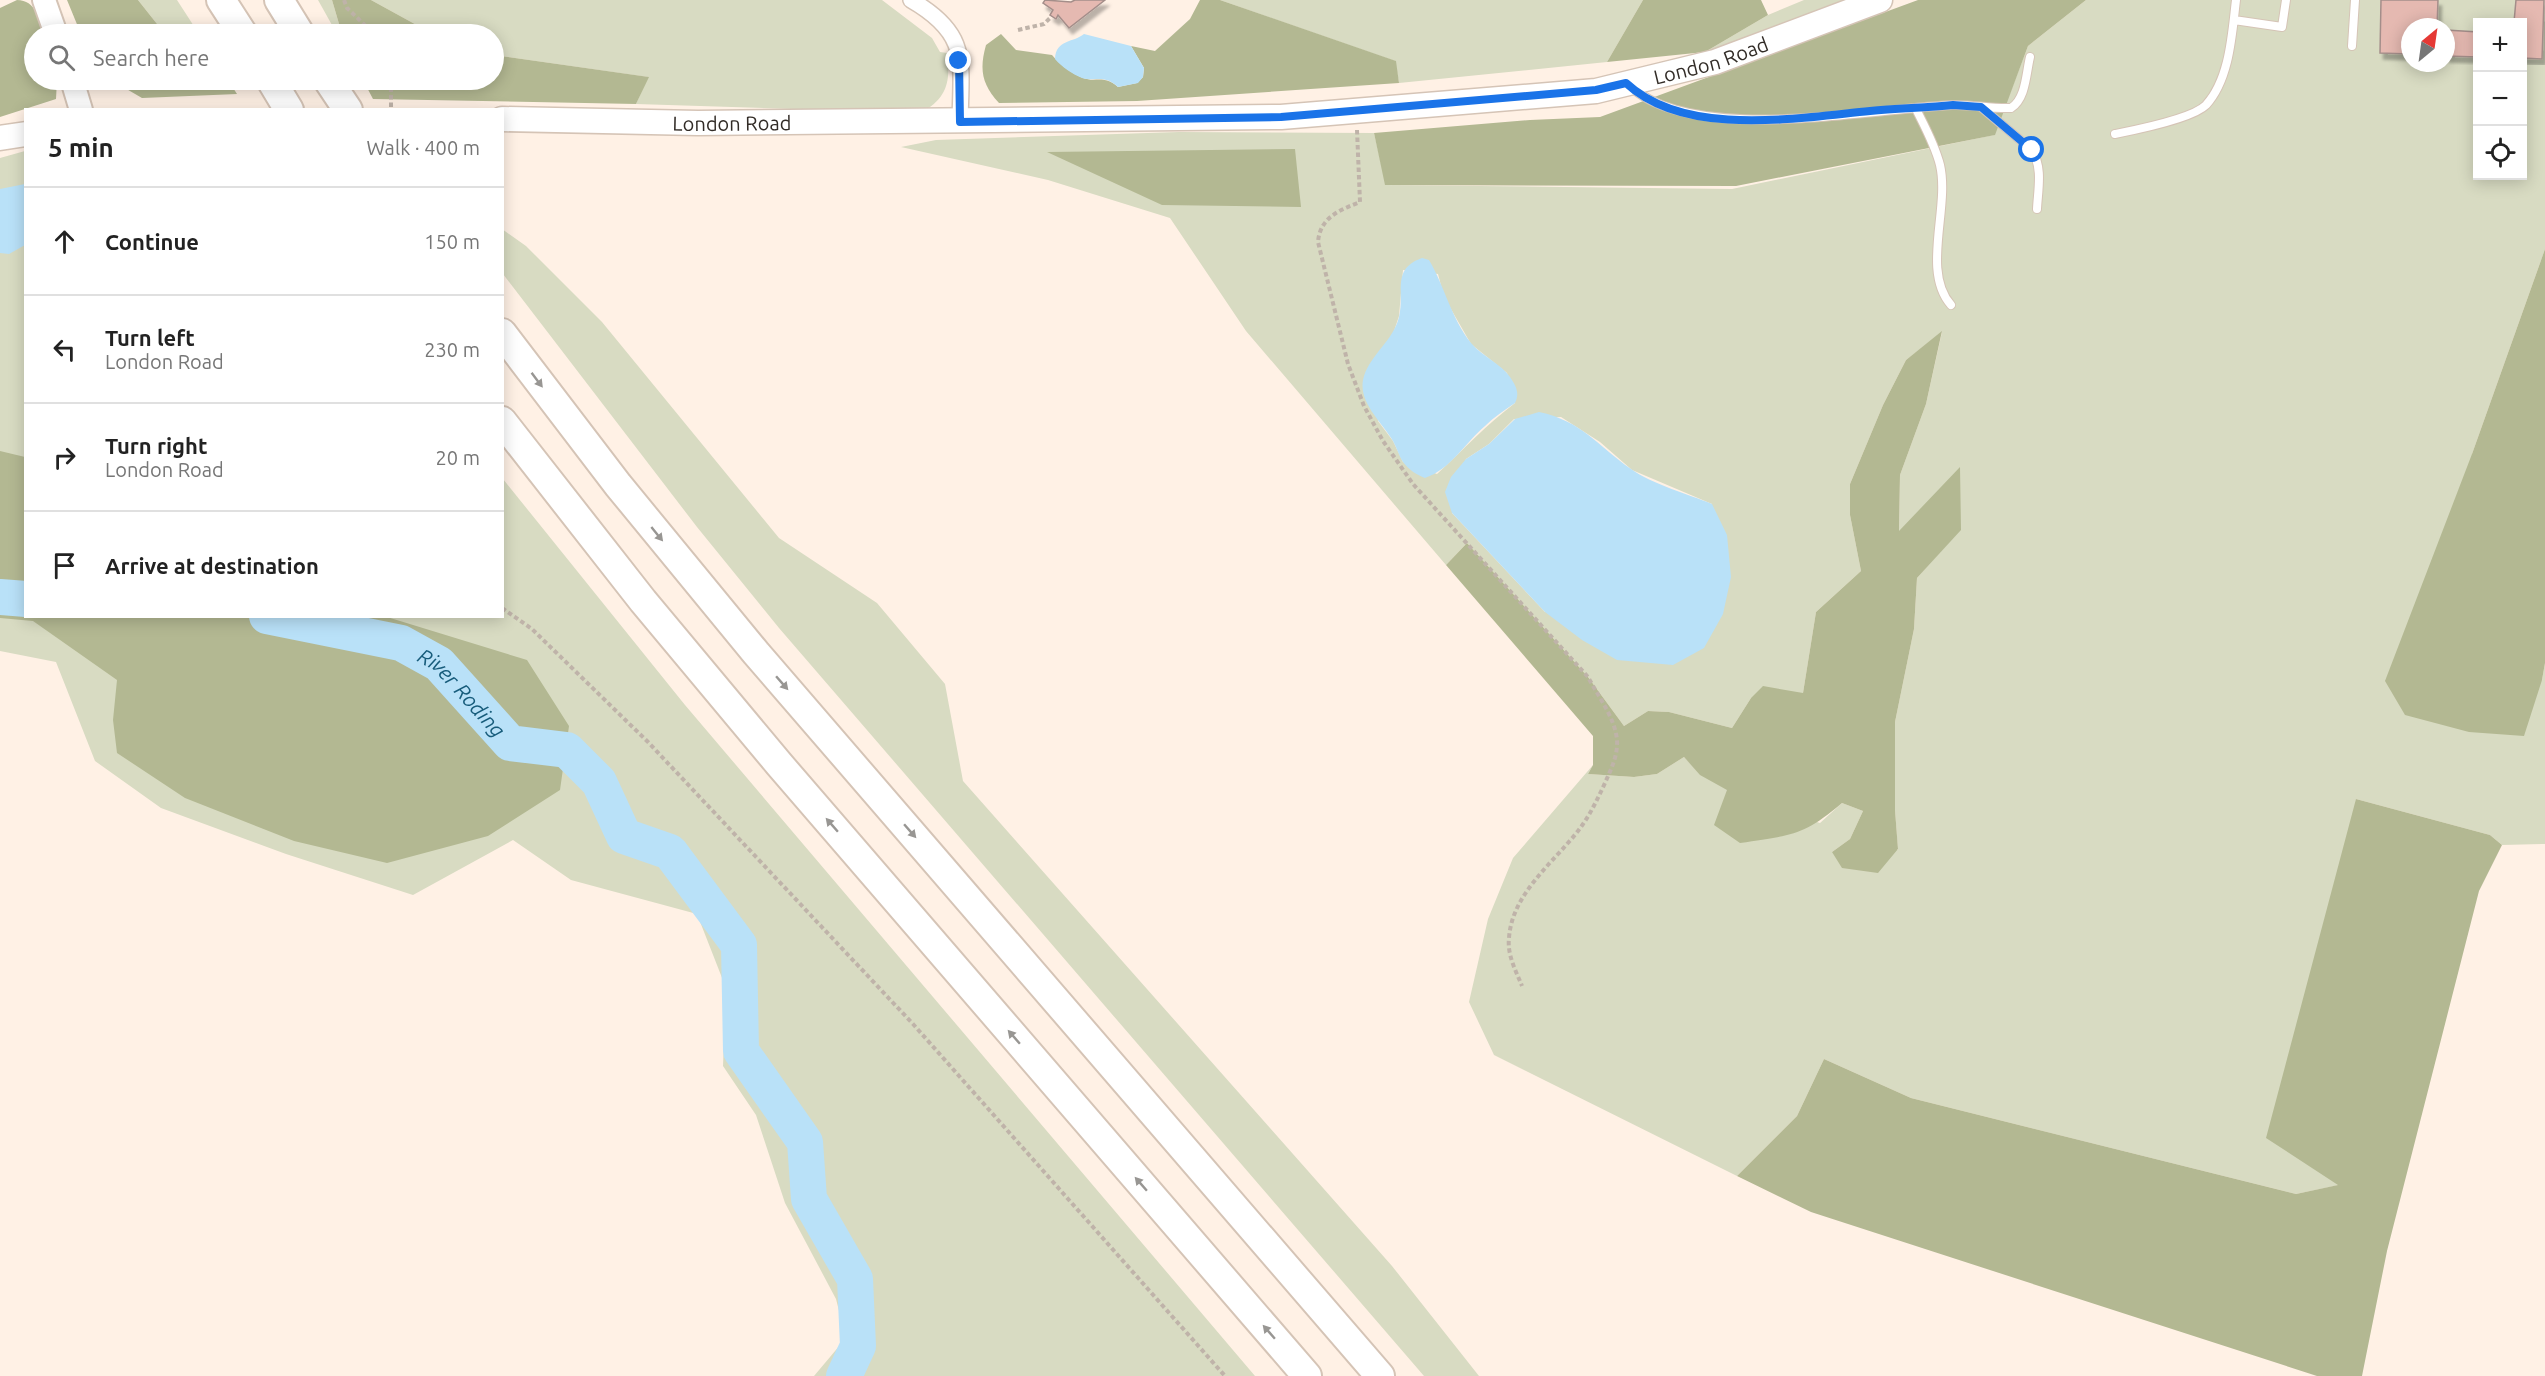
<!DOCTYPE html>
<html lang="en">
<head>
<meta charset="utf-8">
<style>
  body { margin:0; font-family:Ubuntu,sans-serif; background:#f6f6f6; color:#222 }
  .controls { position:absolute; right:18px; top:18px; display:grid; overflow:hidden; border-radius:0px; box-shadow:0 3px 15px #0003 }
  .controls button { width:54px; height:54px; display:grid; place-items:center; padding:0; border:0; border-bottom:2px solid #e0e0e0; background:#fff; color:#222; font:30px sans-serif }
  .compass { position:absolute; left:2401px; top:18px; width:54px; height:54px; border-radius:50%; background:#fff; box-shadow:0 3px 15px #0003; rotate:29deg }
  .stop { position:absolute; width:18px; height:18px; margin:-14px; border:4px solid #1a73e8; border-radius:50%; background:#fff }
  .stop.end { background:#1a73e8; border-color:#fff; box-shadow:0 2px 6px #0008 }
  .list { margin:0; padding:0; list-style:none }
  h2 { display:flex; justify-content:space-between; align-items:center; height:78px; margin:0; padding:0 24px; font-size:26px }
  h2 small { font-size:20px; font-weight:400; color:#767676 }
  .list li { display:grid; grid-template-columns:39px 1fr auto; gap:18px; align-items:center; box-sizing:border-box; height:108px; padding:0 24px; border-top:2px solid #e0e0e0 }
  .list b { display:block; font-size:22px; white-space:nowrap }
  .list p { margin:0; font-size:20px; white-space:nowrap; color:#767676 }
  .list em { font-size:20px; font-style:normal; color:#767676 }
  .icon { flex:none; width:33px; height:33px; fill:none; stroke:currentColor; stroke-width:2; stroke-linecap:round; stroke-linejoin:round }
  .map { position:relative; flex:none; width:2545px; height:1376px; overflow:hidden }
  .search { position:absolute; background:#fff; box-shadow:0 3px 15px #0003; left:24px; top:24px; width:480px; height:66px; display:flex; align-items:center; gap:15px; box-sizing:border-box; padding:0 21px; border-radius:33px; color:#767676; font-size:22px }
  .panel { position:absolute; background:#fff; box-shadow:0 3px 15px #0003; left:24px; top:108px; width:480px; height:510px; border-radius:0px }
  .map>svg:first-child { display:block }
  .green { fill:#d8dbc2; fill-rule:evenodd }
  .forest { fill:#b3b892 }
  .water { fill:#b9e1f8 }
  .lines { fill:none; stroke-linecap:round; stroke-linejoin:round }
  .river { stroke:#b9e1f8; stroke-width:36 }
  .building { fill:#e5b9b1; stroke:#a48e8a; stroke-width:1.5; filter:url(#shadow) }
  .lane-casing { stroke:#d5c4b6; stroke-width:10 }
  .street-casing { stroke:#d5c4b6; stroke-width:18 }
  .secondary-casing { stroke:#d5c4b6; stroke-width:26 }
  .primary-casing { stroke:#d5c4b6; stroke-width:27 }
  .highway-casing { stroke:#d5c4b6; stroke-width:32 }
  .path { stroke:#bfb3a9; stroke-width:4; stroke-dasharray:4.5 3; stroke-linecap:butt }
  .lane { stroke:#fff; stroke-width:8 }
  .street { stroke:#fff; stroke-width:15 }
  .secondary { stroke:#fff; stroke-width:22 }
  .primary { stroke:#fff; stroke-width:24 }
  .highway { stroke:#fff; stroke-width:28 }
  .oneway { fill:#989693 }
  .route { stroke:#1a73e8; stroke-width:8 }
  .labels { text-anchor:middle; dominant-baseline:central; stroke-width:6; stroke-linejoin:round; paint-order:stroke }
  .street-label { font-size:20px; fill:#322c27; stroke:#fff1e5 }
  .water-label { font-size:21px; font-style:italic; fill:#175c7b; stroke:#fff1e5 }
</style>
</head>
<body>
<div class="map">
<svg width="2545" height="1376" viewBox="0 0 2545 1376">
  <defs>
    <filter id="shadow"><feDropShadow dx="3.5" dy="6" stdDeviation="1.5" flood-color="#0004"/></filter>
  </defs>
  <rect width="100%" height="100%" fill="#fff1e5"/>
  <path class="green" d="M138 0H177L199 34H165Z
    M318 0H332L342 34H337Z
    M371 0H882L932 38 940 52 947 53C951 82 947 98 921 113L636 104 648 77 494 55V34H433Z
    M1220 0H1643L1607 62 1399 83 1395 61Z
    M1804 0H1855L1705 52 1768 15Z
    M2086 0H2545V249L2472 454 2542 680 2545 663V844L2502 845 2490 835 2356 799 2339 1185 2296 1194 1911 1098 1824 1059 1797 1116 1737 1176 1494 1055 1469 1002 1488 919 1513 858 1593 765 1588 774 1634 777 1657 774 1684 757C1719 796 1772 806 1820 823L1842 803 1863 811 1850 839 1832 852 1898 850 1895 810V722L1914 629 1917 578 1961 529 1899 532 1900 475 1926 404 1942 332 1906 360 1883 405 1850 484V515L1861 571 1816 612 1803 693 1751 698 1732 728 1669 712 1648 711 1624 726 1588 677 1467 543 1446 565 1246 331 1170 218 1048 180 901 147 936 140 1179 132 1374 133 1386 185 1732 189 1994 135 2028 46ZM2478 22H2522V176H2478ZM2410 27H2446V63H2410ZM1403 270 1438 274 1444 297 1471 344 1507 373 1515 403C1486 425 1463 450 1437 474L1403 462 1393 441 1378 421 1383 349 1393 334 1399 316ZM1561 417 1600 442 1632 470 1712 504 1545 612 1452 513 1466 459 1489 444 1514 419Z
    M25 151 26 616H502L503 479 685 705 1255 1376H814L846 1338 836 1299 785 1203 756 1115 723 1066 726 988 697 914 571 880 513 840 413 895 286 854 161 808 95 761 56 662 0 651V158Z
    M502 229 526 246 602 322 779 538 877 603 945 684 963 781 1392 1266 1479 1376H1424L779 628 697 527 503 274Z"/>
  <path class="forest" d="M17 0C36 0 39 20 45 34H34V80H57L56 99 0 117V8Z
    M67 0H138L165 34H81Z
    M332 0H371L433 34H342Z
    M1200 0H1220L1396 61 1399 83 1137 101 999 103C982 84 979 70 986 45L1001 34 1016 50 1052 55C1059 64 1071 73 1083 78 1096 83 1103 74 1118 87L1137 83 1143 77 1144 68 1131 46 1155 51 1190 19Z
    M1643 0H1761L1768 15 1705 52 1607 62Z
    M1918 0H2086L2028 46 1995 135 1736 186 1385 185 1374 133 1530 120 1600 117Z
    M494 55 649 77 636 104 373 99 363 80H494Z
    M111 80H228L237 94 142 98Z
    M1295 149 1301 207 1162 205 1047 152Z
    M2545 249V663L2542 680 2524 736 2469 732 2405 715 2385 681 2472 454Z
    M1942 331 1926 404 1900 475 1899 531 1960 467 1961 530 1917 578 1914 629 1895 722V810L1898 849 1878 873 1842 868 1832 852 1850 839 1863 811 1842 803C1802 837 1791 835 1740 843L1714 825 1727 790 1700 775 1684 757 1657 774 1634 777 1588 774 1593 765V736L1446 565 1467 543 1588 677 1624 726 1648 711 1669 712 1732 728 1751 698 1763 686 1803 693 1816 612 1861 571 1850 515V484L1883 405 1906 360Z
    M0 451 25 457 26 616 387 617 527 660 569 726 560 790 488 836 387 863 294 841 185 798 117 753 113 720 117 680 33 621 0 618Z
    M2356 799 2490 835 2502 845 2479 891 2387 1251 2362 1376H2317L1811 1212 1737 1176 1797 1116 1824 1059 1911 1098 2296 1194 2338 1185 2266 1138Z"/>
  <path class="water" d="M1084 34 1131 46 1144 68 1143 77 1138 83 1118 87C1103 74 1097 82 1082 78 1072 74 1062 67 1055 59 1056 39 1073 43 1084 34Z
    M25 184V245L9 254 0 253V189Z
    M1422 258 1429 260C1445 287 1451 318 1471 343 1482 356 1501 364 1510 377 1516 386 1520 393 1515 403 1505 410 1494 417 1485 426 1465 443 1451 469 1425 478 1417 475 1409 470 1403 462 1399 456 1397 448 1393 441 1382 422 1356 401 1364 376 1371 354 1393 341 1399 317 1405 291 1391 269 1422 258Z
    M1539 412C1582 421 1598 446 1631 469 1652 484 1688 494 1712 504L1727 535 1731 577 1723 614 1704 648 1673 665 1617 660 1582 640 1545 612 1452 513 1445 492 1451 477 1466 459 1489 444 1515 419Z"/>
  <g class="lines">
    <g class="river">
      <path d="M0 597 26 599"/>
      <path id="s1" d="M267 616 401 643 439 664 510 743 567 750 599 782 624 836 670 852 739 945 741 1051 805 1142 809 1199 855 1279 858 1346 844 1376"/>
    </g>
  </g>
  <path class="building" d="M1045 0 1071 2 1075 0H1105L1069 28 1058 15 1056 19 1050 15 1053 10 1043 3Z
    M2381 0H2438L2437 27H2410V54L2380 53Z
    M2516 0H2544L2542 59 2522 58V22H2514Z
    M2446 30 2478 32V57L2446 56Z"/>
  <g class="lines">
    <g class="lane-casing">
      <path id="lane" d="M2234 20 2282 27 2286 0
        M2352 46 2355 0
        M1630 86C1693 145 1869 109 1952 105 1971 104 1991 109 2011 108 2026 99 2026 73 2030 57
        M1981 107 2032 150C2043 168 2038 189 2037 209
        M1916 109C1925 127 1935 145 1940 165 1950 208 1921 271 1951 305
        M2115 134C2135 130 2192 119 2206 105 2230 79 2232 33 2236 0"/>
    </g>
    <g class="street-casing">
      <path id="street" d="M911 0C970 34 961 61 960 122"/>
    </g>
    <g class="secondary-casing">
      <path id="secondary" d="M44 0 56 34
        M72 80 81 110"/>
    </g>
    <g class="primary-casing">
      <g id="primary">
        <path id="s2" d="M502 119 698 123 1281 117 1596 91 1715 62 1880 0"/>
        <path d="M0 138 26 134"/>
      </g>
    </g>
    <g class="highway-casing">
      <path id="highway" d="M221 0 243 34
        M279 0 300 34
        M271 80 289 110
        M328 80 348 110
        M502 333 618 485 756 653 1380 1376
        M502 421 643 601 779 764 1307 1376"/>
    </g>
    <path class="path" d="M344 0 347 8 374 34
      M1018 30 1044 24 1050 18
      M391 80V110
      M1357 130 1360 202C1340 210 1320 217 1318 242L1348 364 1364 406 1383 441 1413 484 1588 677C1598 696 1615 718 1617 740 1618 756 1611 769 1605 783 1597 800 1589 817 1578 831 1552 864 1512 894 1509 938 1507 955 1516 971 1522 986
      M502 608 532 629 648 742 913 1024 1225 1376"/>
    <use href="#lane" class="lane"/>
    <use href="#street" class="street"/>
    <use href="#secondary" class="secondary"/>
    <use href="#primary" class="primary"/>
    <use href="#highway" class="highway"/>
  </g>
  <defs><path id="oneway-solid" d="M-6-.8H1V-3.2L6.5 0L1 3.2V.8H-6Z" transform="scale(1.5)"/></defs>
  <g class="oneway">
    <use href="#oneway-solid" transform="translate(537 380) rotate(53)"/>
    <use href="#oneway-solid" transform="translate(657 534) rotate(51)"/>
    <use href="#oneway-solid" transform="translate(782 683) rotate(49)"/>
    <use href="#oneway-solid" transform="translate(832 825) rotate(-131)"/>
    <use href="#oneway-solid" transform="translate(910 831) rotate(49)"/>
    <use href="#oneway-solid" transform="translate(1014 1037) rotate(-131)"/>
    <use href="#oneway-solid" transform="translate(1141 1184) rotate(-131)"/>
    <use href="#oneway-solid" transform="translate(1269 1332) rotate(-131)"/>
  </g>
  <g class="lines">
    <path class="route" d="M959 61 960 122 1281 117 1596 90 1626 83C1685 138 1797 118 1870 111 1898 108 1925 108 1953 105L1981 107 2032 150"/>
  </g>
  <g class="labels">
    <g class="street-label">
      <text stroke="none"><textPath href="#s2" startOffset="1214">London Road</textPath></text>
      <text stroke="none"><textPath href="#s2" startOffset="230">London Road</textPath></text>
    </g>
    <g class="water-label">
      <text stroke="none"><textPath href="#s1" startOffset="216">River Roding</textPath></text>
    </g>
  </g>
</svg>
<div class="controls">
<button>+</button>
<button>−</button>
<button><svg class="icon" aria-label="locate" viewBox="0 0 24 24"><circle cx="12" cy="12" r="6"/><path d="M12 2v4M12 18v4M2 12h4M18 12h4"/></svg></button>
</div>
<svg class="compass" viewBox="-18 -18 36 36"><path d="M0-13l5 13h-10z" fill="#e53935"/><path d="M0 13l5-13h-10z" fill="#767676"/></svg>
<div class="stop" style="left:2032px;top:150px"></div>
<div class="stop end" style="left:959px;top:61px"></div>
<div class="search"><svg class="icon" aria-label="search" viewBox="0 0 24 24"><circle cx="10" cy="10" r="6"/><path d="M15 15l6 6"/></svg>Search here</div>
<section class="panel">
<h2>5 min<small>Walk · 400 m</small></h2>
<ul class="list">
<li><svg class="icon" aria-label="ahead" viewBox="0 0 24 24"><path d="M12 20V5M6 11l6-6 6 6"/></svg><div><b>Continue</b></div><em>150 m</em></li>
<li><svg class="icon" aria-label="left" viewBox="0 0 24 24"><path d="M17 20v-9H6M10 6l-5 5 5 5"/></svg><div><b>Turn left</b><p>London Road</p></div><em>230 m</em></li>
<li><svg class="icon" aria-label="right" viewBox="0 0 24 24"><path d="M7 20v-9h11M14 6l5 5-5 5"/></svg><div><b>Turn right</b><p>London Road</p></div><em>20 m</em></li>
<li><svg class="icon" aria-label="arrive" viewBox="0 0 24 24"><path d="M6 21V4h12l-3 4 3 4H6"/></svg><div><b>Arrive at destination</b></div></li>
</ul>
</section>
</div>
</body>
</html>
